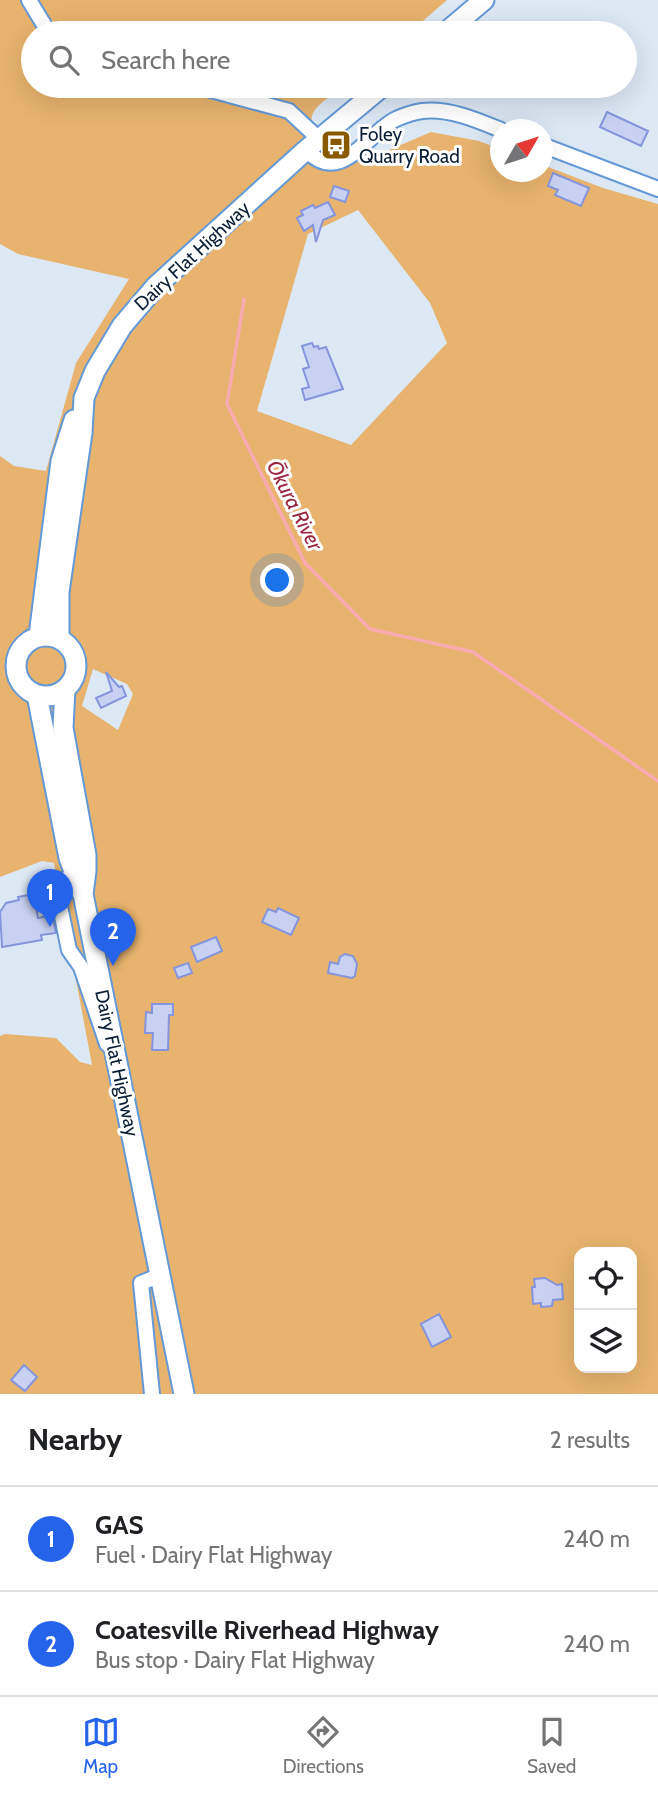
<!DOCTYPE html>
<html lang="en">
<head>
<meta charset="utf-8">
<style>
  body { margin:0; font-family:Cabin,sans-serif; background:#f6f6f6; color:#202124 }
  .controls { position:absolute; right:21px; bottom:21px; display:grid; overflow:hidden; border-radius:14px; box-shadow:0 7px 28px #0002 }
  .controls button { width:63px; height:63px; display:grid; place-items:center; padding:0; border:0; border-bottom:2px solid #e0e0e0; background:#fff; color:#202124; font:35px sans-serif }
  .compass { position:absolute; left:490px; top:119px; width:63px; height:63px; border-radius:50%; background:#fff; box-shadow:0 7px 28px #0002; rotate:51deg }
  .you { position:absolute; left:278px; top:581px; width:24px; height:24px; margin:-18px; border:5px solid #fff; border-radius:50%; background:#1a73e8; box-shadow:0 0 0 10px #1a73e833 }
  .badge { display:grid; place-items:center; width:46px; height:46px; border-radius:50%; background:#2563eb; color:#fff; font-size:23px; font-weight:700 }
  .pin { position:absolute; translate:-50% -58px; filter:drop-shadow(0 2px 4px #0008) }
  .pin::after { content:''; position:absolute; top:37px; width:24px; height:21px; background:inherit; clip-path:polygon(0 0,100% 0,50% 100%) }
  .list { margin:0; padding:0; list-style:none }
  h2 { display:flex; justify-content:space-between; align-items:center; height:91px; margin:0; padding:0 28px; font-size:30px }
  h2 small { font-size:23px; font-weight:400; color:#757577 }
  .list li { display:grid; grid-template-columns:46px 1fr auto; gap:21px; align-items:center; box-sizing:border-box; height:105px; padding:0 28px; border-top:2px solid #e0e0e0 }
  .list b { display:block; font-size:26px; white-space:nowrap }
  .list p { margin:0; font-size:23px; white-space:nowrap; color:#757577 }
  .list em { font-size:23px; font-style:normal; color:#757577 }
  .icon { flex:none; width:38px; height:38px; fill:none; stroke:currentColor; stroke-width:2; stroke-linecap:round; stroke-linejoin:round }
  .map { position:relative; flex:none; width:658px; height:1394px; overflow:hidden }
  .search { position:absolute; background:#fff; box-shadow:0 7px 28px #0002; left:21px; right:21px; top:21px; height:77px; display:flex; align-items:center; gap:18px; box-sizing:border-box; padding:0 24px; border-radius:38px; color:#757577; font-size:26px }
  .sheet { height:301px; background:#fff }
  nav { display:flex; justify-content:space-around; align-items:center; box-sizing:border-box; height:98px; border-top:2px solid #e0e0e0; background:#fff; font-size:19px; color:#757577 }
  nav a { display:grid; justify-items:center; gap:4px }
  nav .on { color:#2563eb }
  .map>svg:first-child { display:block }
  .green { fill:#e7b36e; fill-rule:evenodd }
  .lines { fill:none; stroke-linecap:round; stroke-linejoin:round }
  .stream { stroke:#faabb2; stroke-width:3.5 }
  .building { fill:#c8d1f1; stroke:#8595dc; stroke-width:2 }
  .minor-casing { stroke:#6599d6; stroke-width:18 }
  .major-casing { stroke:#6599d6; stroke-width:23 }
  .minor { stroke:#fff; stroke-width:14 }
  .major { stroke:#fff; stroke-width:19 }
  .labels { text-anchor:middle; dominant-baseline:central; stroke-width:6; stroke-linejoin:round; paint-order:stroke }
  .poi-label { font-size:19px; fill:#0a1f37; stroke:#fff; text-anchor:start }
  .street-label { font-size:19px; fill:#0a1f37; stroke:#fff }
  .water-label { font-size:21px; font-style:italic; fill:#982840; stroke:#fff }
</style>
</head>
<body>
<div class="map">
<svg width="658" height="1394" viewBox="0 0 658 1394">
  <rect width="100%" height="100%" fill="#dde8f5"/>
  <path class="green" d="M0 0H447L409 33H33V86H348C337 93 319 101 313 113 309 122 314 137 321 144 327 151 359 160 368 159L431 132 479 141 500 149V172H542L543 165 603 188 658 204V1394H0V1036L5 1034 56 1038 80 1062 92 1065 54 863 42 861 0 877V456L14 466 46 471 76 363 129 279 18 254 0 244ZM358 210 430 303 447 343 351 445 257 411 308 234ZM93 669 127 684 133 694 118 730 82 706ZM579 1252H632V1368H579Z"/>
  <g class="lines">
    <path class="stream" d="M244 299 227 404 305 563 370 629 473 652 658 781"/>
  </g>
  <path class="building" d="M607 112 648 131 641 146 600 127Z
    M553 173 589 188 581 206 555 195 558 190 548 186Z
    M334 186 349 191 345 202 330 197Z
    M328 202 335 215 323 220 316 242 313 225 304 231 297 218 303 215 301 211 313 205 315 208Z
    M312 343 314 347 318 346 319 349 326 347 343 389 305 400 302 389 309 387 303 369 309 367 302 346Z
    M106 672 119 687 122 686 126 696 101 708 96 698 112 691Z
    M34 894 38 918 52 915 56 933 41 935 42 940 2 947 0 912 6 903 19 900 18 897Z
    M278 908 299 918 291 935 262 922 268 909 276 912Z
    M216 937 222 951 197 962 191 947Z
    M345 954 353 956 357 964 355 976 352 978 328 973 330 962 338 964 340 957Z
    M188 963 192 973 178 978 174 968Z
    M152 1004H173V1015H169L168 1050H152L153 1033H145L146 1012 152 1013Z
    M545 1278 557 1285 562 1284 563 1299 553 1300 552 1306 541 1307V1303L533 1304 532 1287H535L534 1279Z
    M439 1314 451 1337 432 1347 421 1324Z
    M24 1365 37 1377 25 1391 11 1380Z"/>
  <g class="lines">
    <g class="minor-casing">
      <path id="minor" d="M29 0 49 33
        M196 86 289 111 319 139
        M542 145 658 189
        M306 150C341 187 367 133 396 119 403 116 415 112 422 111 449 108 477 120 501 130
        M74 877 55 882 69 950 81 967 107 1044
        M152 1394 141 1283 161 1275"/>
    </g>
    <g class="major-casing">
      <path id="major" d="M445 33 484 0
        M16 666a30 30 0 1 1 60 0a30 30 0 1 1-60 0Z
        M39 636 61 461 74 420
        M59 639V592L82 433 84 398 95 371 122 326 156 286 306 150 383 86
        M65 689 63 728 86 855V871L83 894 184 1394
        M37 695 69 858 82 893"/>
    </g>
    <use href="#minor" class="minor"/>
    <use href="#major" class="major"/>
  </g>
  <defs>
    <g id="bus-square" transform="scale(1.575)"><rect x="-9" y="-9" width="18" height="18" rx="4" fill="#895900" stroke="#fff"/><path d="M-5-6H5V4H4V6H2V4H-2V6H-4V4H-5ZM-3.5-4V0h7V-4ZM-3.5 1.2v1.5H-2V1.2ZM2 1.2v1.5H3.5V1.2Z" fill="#fff"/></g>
  </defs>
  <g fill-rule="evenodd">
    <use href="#bus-square" x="336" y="145"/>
  </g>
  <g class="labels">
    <g class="poi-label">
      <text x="359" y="134">Foley<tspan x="359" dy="22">Quarry Road</tspan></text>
    </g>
    <g class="street-label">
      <text transform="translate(192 256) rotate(-43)">Dairy Flat Highway</text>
      <text transform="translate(117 1063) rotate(78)">Dairy Flat Highway</text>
    </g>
    <g class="water-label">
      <text transform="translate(295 505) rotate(63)">Ōkura River</text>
    </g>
  </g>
</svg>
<div class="controls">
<button><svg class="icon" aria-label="locate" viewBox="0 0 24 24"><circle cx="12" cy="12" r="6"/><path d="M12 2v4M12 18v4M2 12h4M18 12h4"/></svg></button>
<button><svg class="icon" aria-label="layers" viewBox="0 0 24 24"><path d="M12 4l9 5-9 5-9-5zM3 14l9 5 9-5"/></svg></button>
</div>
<svg class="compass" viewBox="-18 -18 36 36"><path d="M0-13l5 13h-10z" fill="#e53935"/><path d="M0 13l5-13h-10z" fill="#757577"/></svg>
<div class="you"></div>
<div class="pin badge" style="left:50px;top:927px">1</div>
<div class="pin badge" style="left:113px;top:966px">2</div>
<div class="search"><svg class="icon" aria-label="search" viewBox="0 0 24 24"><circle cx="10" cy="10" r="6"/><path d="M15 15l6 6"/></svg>Search here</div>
</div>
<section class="sheet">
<h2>Nearby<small>2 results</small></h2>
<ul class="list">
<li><span class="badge">1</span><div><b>GAS</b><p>Fuel · Dairy Flat Highway</p></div><em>240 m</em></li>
<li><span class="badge">2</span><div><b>Coatesville Riverhead Highway</b><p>Bus stop · Dairy Flat Highway</p></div><em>240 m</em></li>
</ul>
</section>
<nav>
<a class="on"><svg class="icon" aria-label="map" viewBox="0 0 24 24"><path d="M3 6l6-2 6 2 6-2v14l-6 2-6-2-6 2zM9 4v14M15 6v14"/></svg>Map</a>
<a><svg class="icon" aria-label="directions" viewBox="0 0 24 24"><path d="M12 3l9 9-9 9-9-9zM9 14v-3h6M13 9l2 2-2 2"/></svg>Directions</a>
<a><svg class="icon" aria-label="saved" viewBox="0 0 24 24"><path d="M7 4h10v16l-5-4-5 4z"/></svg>Saved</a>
</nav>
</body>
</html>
